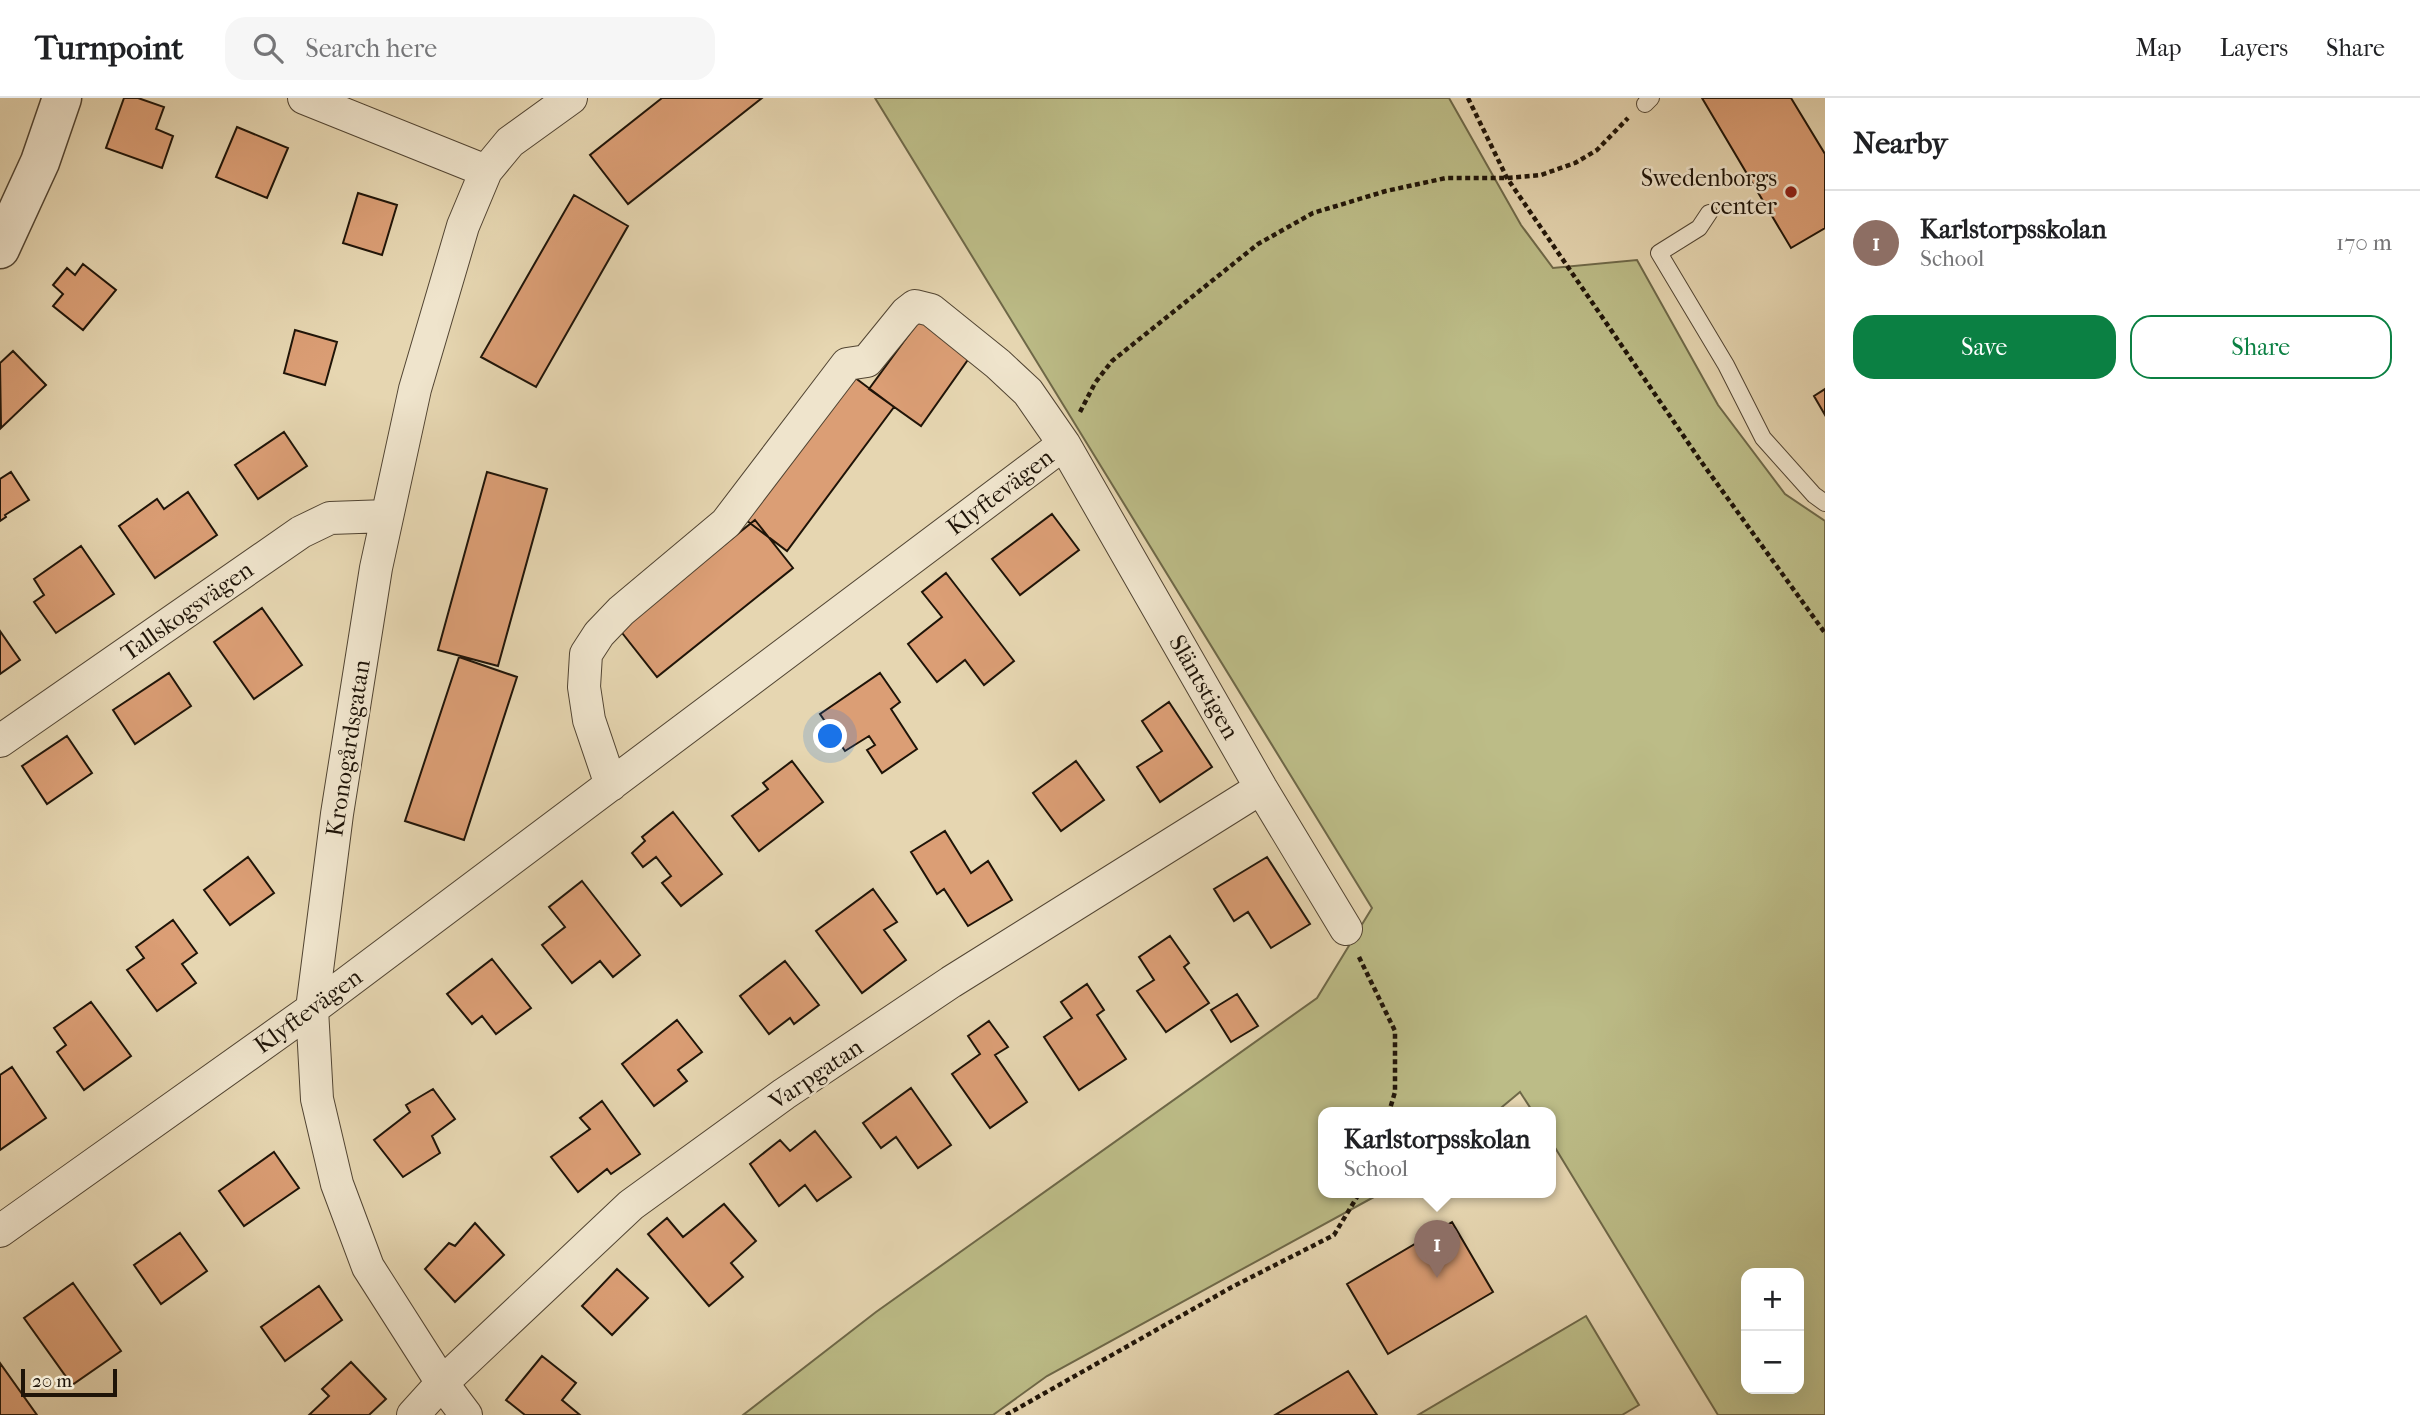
<!DOCTYPE html>
<html lang="en">
<head>
<meta charset="utf-8">
<style>
  body { margin:0; font-family:"IM FELL French Canon",serif; background:#f6f6f6; color:#202124 }
  .controls { position:absolute; right:21px; bottom:21px; display:grid; overflow:hidden; border-radius:14px; box-shadow:0 7px 28px #0002 }
  .controls button { width:63px; height:63px; display:grid; place-items:center; padding:0; border:0; border-bottom:2px solid #e0e0e0; background:#fff; color:#202124; font:35px sans-serif }
  .scale { position:absolute; left:21px; bottom:18px; width:96px; box-sizing:border-box; padding-left:7px; border:4px solid #1f1408; border-top:0; font-size:19px; line-height:24px; white-space:nowrap; color:#1f1408; -webkit-text-stroke:5px #efe4cc; paint-order:stroke }
  .you { position:absolute; left:831px; top:639px; width:24px; height:24px; margin:-18px; border:5px solid #fff; border-radius:50%; background:#1a73e8; box-shadow:0 0 0 10px #1a73e833 }
  .badge { display:grid; place-items:center; width:46px; height:46px; border-radius:50%; background:#0b8043; color:#fff; font-size:23px; font-weight:700 }
  .pin { position:absolute; translate:-50% -58px; filter:drop-shadow(0 2px 4px #0008) }
  .pin::after { content:''; position:absolute; top:37px; width:24px; height:21px; background:inherit; clip-path:polygon(0 0,100% 0,50% 100%) }
  .popup { position:absolute; left:1318px; top:1009px; width:238px; height:91px; box-sizing:border-box; display:grid; place-content:center; border-radius:14px; background:#fff; filter:drop-shadow(0 2px 5px #0005); font-size:23px; white-space:nowrap; color:#757577 }
  .popup b { font-size:26px; color:#202124 }
  .popup::after { content:''; position:absolute; left:50%; top:100%; margin-left:-14px; border:14px solid transparent; border-top-color:#fff }
  .list { margin:0; padding:0; list-style:none }
  h2 { display:flex; justify-content:space-between; align-items:center; height:91px; margin:0; padding:0 28px; font-size:30px }
  h2 small { font-size:23px; font-weight:400; color:#757577 }
  .list li { display:grid; grid-template-columns:46px 1fr auto; gap:21px; align-items:center; box-sizing:border-box; height:105px; padding:0 28px; border-top:2px solid #e0e0e0 }
  .list b { display:block; font-size:26px; white-space:nowrap }
  .list p { margin:0; font-size:23px; white-space:nowrap; color:#757577 }
  .list em { font-size:23px; font-style:normal; color:#757577 }
  .actions { display:flex; gap:14px; padding:21px 28px }
  .actions a { flex:1; padding:16px 0; border:2px solid #0b8043; border-radius:21px; text-align:center; font-size:24px; color:#0b8043 }
  .actions .main { background:#0b8043; color:#fff }
  .icon { flex:none; width:38px; height:38px; fill:none; stroke:currentColor; stroke-width:2; stroke-linecap:round; stroke-linejoin:round }
  .map { position:relative; flex:none; width:1825px; height:1317px; overflow:hidden }
  header { display:flex; align-items:center; gap:42px; box-sizing:border-box; height:98px; padding:0 35px; background:#fff; border-bottom:2px solid #e0e0e0 }
  header strong { font-size:33px }
  nav { display:flex; gap:38px; margin-inline-start:auto; font-size:24px }
  .search { width:490px; height:63px; background:#f6f6f6; display:flex; align-items:center; gap:18px; box-sizing:border-box; padding:0 24px; border-radius:21px; color:#757577; font-size:26px }
  main { display:flex }
  aside { flex:1; background:#fff }
  .map>svg:first-child { display:block }
  .green { fill:#bcbc87; stroke:#6e6848; stroke-width:2; fill-rule:evenodd }
  .building { fill:#db9e75; stroke:#1f1408; stroke-width:2 }
  .lines { fill:none; stroke-linecap:round; stroke-linejoin:round }
  .service-casing { stroke:#514432; stroke-width:18 }
  .minor-casing { stroke:#514432; stroke-width:34 }
  .tertiary-casing { stroke:#514432; stroke-width:41 }
  .path { stroke:#1f1408; stroke-width:4.5; stroke-dasharray:5 3.5; stroke-linecap:butt }
  .service { stroke:#efe4cc; stroke-width:16 }
  .minor { stroke:#efe4cc; stroke-width:32 }
  .tertiary { stroke:#efe4cc; stroke-width:38 }
  .poi-dot { fill:#8f2418; stroke:#efe4cc; stroke-width:2.5 }
  .labels { text-anchor:middle; dominant-baseline:central; stroke-width:5; stroke-linejoin:round; paint-order:stroke }
  .poi-label { font-size:24px; fill:#1f1408; stroke:#efe4cc; text-anchor:end }
  .street-label { font-size:24px; fill:#1f1408; stroke:#efe4cc }
</style>
</head>
<body>
<header>
<strong>Turnpoint</strong>
<div class="search"><svg class="icon" aria-label="search" viewBox="0 0 24 24"><circle cx="10" cy="10" r="6"/><path d="M15 15l6 6"/></svg>Search here</div>
<nav><a>Map</a><a>Layers</a><a>Share</a></nav>
</header>
<main>
<div class="map">
<svg width="1825" height="1317" viewBox="0 0 1825 1317">
  <rect width="100%" height="100%" fill="#e6d6b1"/>
  <filter id="stains"><feTurbulence type="fractalNoise" baseFrequency=".00286" numOctaves="4"/><feColorMatrix values="0 0 0 0 .2 0 0 0 0 .09 0 0 0 0 .02 0 0 0 .5 -.17"/></filter>
  <radialGradient id="worn" r=".72"><stop offset=".6" stop-color="#630" stop-opacity="0"/><stop offset="1" stop-color="#630" stop-opacity=".3"/></radialGradient>
  <path class="green" d="M875 0H1449L1521 127 1553 170 1637 162 1718 307 1785 396 1825 423V1317H1718L1551 1043V1014H1533L1520 994 1496 1014H1323V1094H1383L1047 1278 993 1317H743L876 1214 1317 900 1372 810ZM1746 1175H1799V1291H1746Z
    M1586 1218 1639 1307 1622 1317H1418Z"/>
  <path class="building" d="M124 0H138L164 9 156 31 173 38 162 70 106 50Z
    M662 0H762L628 106 590 57Z
    M1702 0H1791L1825 56V130L1791 150Z
    M237 29 288 50 267 100 216 79Z
    M358 95 397 107 382 157 343 145Z
    M574 97 628 128 536 289 481 259Z
    M83 166 116 192 83 232 53 208 63 196 53 187 67 170 75 177Z
    M921 220 972 256 921 328 869 291Z
    M295 232 337 244 325 287 284 275Z
    M13 253 46 287 1 330 0 265Z
    M846 273 894 309 787 453 738 416Z
    M1825 291V317L1814 298Z
    M284 334 307 368 258 401 235 367Z
    M11 374 29 402 5 417 6 419 0 423V381Z
    M487 374 547 391 498 568 438 552Z
    M188 394 217 437 155 480 119 428 157 401 164 411Z
    M1052 416 1079 452 1020 497 992 461Z
    M755 422 793 470 657 579 619 531Z
    M81 448 114 496 56 535 34 504 44 497 34 481Z
    M946 475 1014 563 984 587 965 562 937 584 908 546 942 519 922 494Z
    M262 510 302 567 254 601 214 544Z
    M0 533 20 562 0 576Z
    M459 559 517 579 464 742 405 723Z
    M169 575 191 608 135 646 113 612Z
    M880 575 900 604 891 611 917 651 882 675 867 652 875 647 869 638 845 653 820 616Z
    M1169 604 1212 669 1160 704 1137 669 1162 653 1142 623Z
    M67 638 92 675 47 706 22 668Z
    M792 663 823 704 759 753 732 718 768 691 763 685Z
    M1076 663 1104 702 1061 733 1033 695Z
    M673 714 722 776 681 808 662 785 671 778 656 759 643 769 632 755 645 743 642 739Z
    M945 733 971 775 988 763 1012 802 968 828 944 791 937 796 911 754Z
    M248 759 274 795 230 827 204 792Z
    M1267 759 1310 826 1271 850 1248 814 1234 823 1214 791Z
    M582 783 640 857 613 879 600 863 572 885 542 847 565 829 549 809Z
    M873 791 897 824 884 832 906 862 862 895 816 833Z
    M173 822 197 855 182 866 196 885 157 913 127 872 144 860 136 849Z
    M1170 838 1189 865 1184 869 1209 905 1166 934 1137 893 1154 882 1139 859Z
    M492 861 531 910 496 936 482 918 472 926 447 896Z
    M785 863 819 907 794 926 790 920 769 936 740 898Z
    M1087 886 1104 912 1097 917 1126 961 1079 992 1044 939 1072 920 1061 904Z
    M1237 896 1258 928 1231 944 1211 912Z
    M91 904 131 958 84 992 57 954 66 947 54 930Z
    M677 922 702 954 678 972 687 983 654 1008 622 966Z
    M989 923 1008 949 995 957 1027 1004 990 1030 952 976 980 956 968 938Z
    M12 969 46 1020 0 1052V977Z
    M911 990 951 1047 918 1070 896 1039 881 1050 863 1025Z
    M433 991 455 1021 432 1038 440 1055 403 1079 374 1042 410 1014 406 1007Z
    M602 1003 640 1056 611 1076 607 1071 578 1094 551 1059 590 1031 580 1020Z
    M815 1033 851 1079 817 1103 805 1087 779 1108 750 1066 780 1042 790 1053Z
    M274 1054 299 1090 244 1128 219 1093Z
    M724 1106 756 1143 731 1165 743 1179 709 1208 648 1136 667 1120 683 1139Z
    M1452 1124 1493 1194 1388 1256 1347 1186Z
    M475 1125 504 1157 455 1204 425 1171 449 1145 455 1148Z
    M180 1135 207 1173 161 1206 134 1167Z
    M617 1171 648 1200 612 1237 582 1208Z
    M73 1185 121 1253 72 1287 24 1220Z
    M319 1188 342 1222 285 1263 261 1229Z
    M542 1258 576 1285 562 1302 580 1317H525L506 1302Z
    M351 1264 386 1301 369 1317H309L329 1298 322 1291Z
    M0 1265 37 1317H0Z
    M1348 1273 1377 1317H1275Z"/>
  <g class="lines">
    <g class="service-casing">
      <path id="service" d="M1645 6 1651 0
        M1709 115 1699 130 1659 155 1726 267 1763 340 1814 397 1825 405"/>
    </g>
    <g class="minor-casing">
      <path id="minor" d="M304 0 486 73
        M0 643 301 434 330 420 387 418
        M611 687 589 622 584 589 586 556 599 536 621 513 726 425 847 266 867 263 906 215 915 208 931 212 998 266 1028 294 1064 346 1261 690 1346 831
        M0 1133 312 911 1064 346
        M413 1317 442 1285 631 1107 784 996 951 884 1261 690
        M466 1317 442 1285 368 1169 337 1086 317 1001 312 911 337 716 376 470 415 291 463 128 486 73 510 44 571 0"/>
    </g>
    <g class="tertiary-casing">
      <path id="tertiary" d="M0 151 40 64 62 0"/>
    </g>
    <path class="path" d="M1468 0 1507 80 1700 362 1825 535
      M1080 314 1095 285 1112 263 1258 146 1313 115 1386 93 1446 80H1507L1541 77 1575 65 1597 52 1628 20
      M1359 859 1395 933V994L1389 1014
      M1006 1317 1232 1189 1334 1137 1360 1094"/>
    <use href="#service" class="service"/>
    <use href="#minor" class="minor"/>
    <use href="#tertiary" class="tertiary"/>
  </g>
  <circle class="poi-dot" cx="1791" cy="94" r="7"/>
  <g class="labels">
    <g class="poi-label">
      <text x="1777" y="80">Swedenborgs<tspan x="1777" dy="28">center</tspan></text>
    </g>
    <g class="street-label">
      <text transform="translate(1000 394) rotate(-37)">Klyftevägen</text>
      <text transform="translate(187 513) rotate(-35)">Tallskogsvägen</text>
      <text transform="translate(1204 589) rotate(60)">Släntstigen</text>
      <text transform="translate(348 650) rotate(-81)">Kronogårdsgatan</text>
      <text transform="translate(308 913) rotate(-36)">Klyftevägen</text>
      <text transform="translate(816 976) rotate(-34)">Varpgatan</text>
    </g>
  </g>
  <rect width="100%" height="100%" filter="url(#stains)"/>
  <rect width="100%" height="100%" fill="url(#worn)"/>
</svg>
<div class="controls">
<button>+</button>
<button>−</button>
</div>
<div class="scale">20 m</div>
<div class="you"></div>
<div class="pin badge" style="left:1437px;top:1180px;background:#8d6e63">1</div>
<div class="popup"><b>Karlstorpsskolan</b>School</div>
</div>
<aside>
<h2>Nearby<small></small></h2>
<ul class="list">
<li><span class="badge" style="background:#8d6e63">1</span><div><b>Karlstorpsskolan</b><p>School</p></div><em>170 m</em></li>
</ul>
<div class="actions"><a class="main">Save</a><a>Share</a></div>
</aside>
</main>
</body>
</html>
